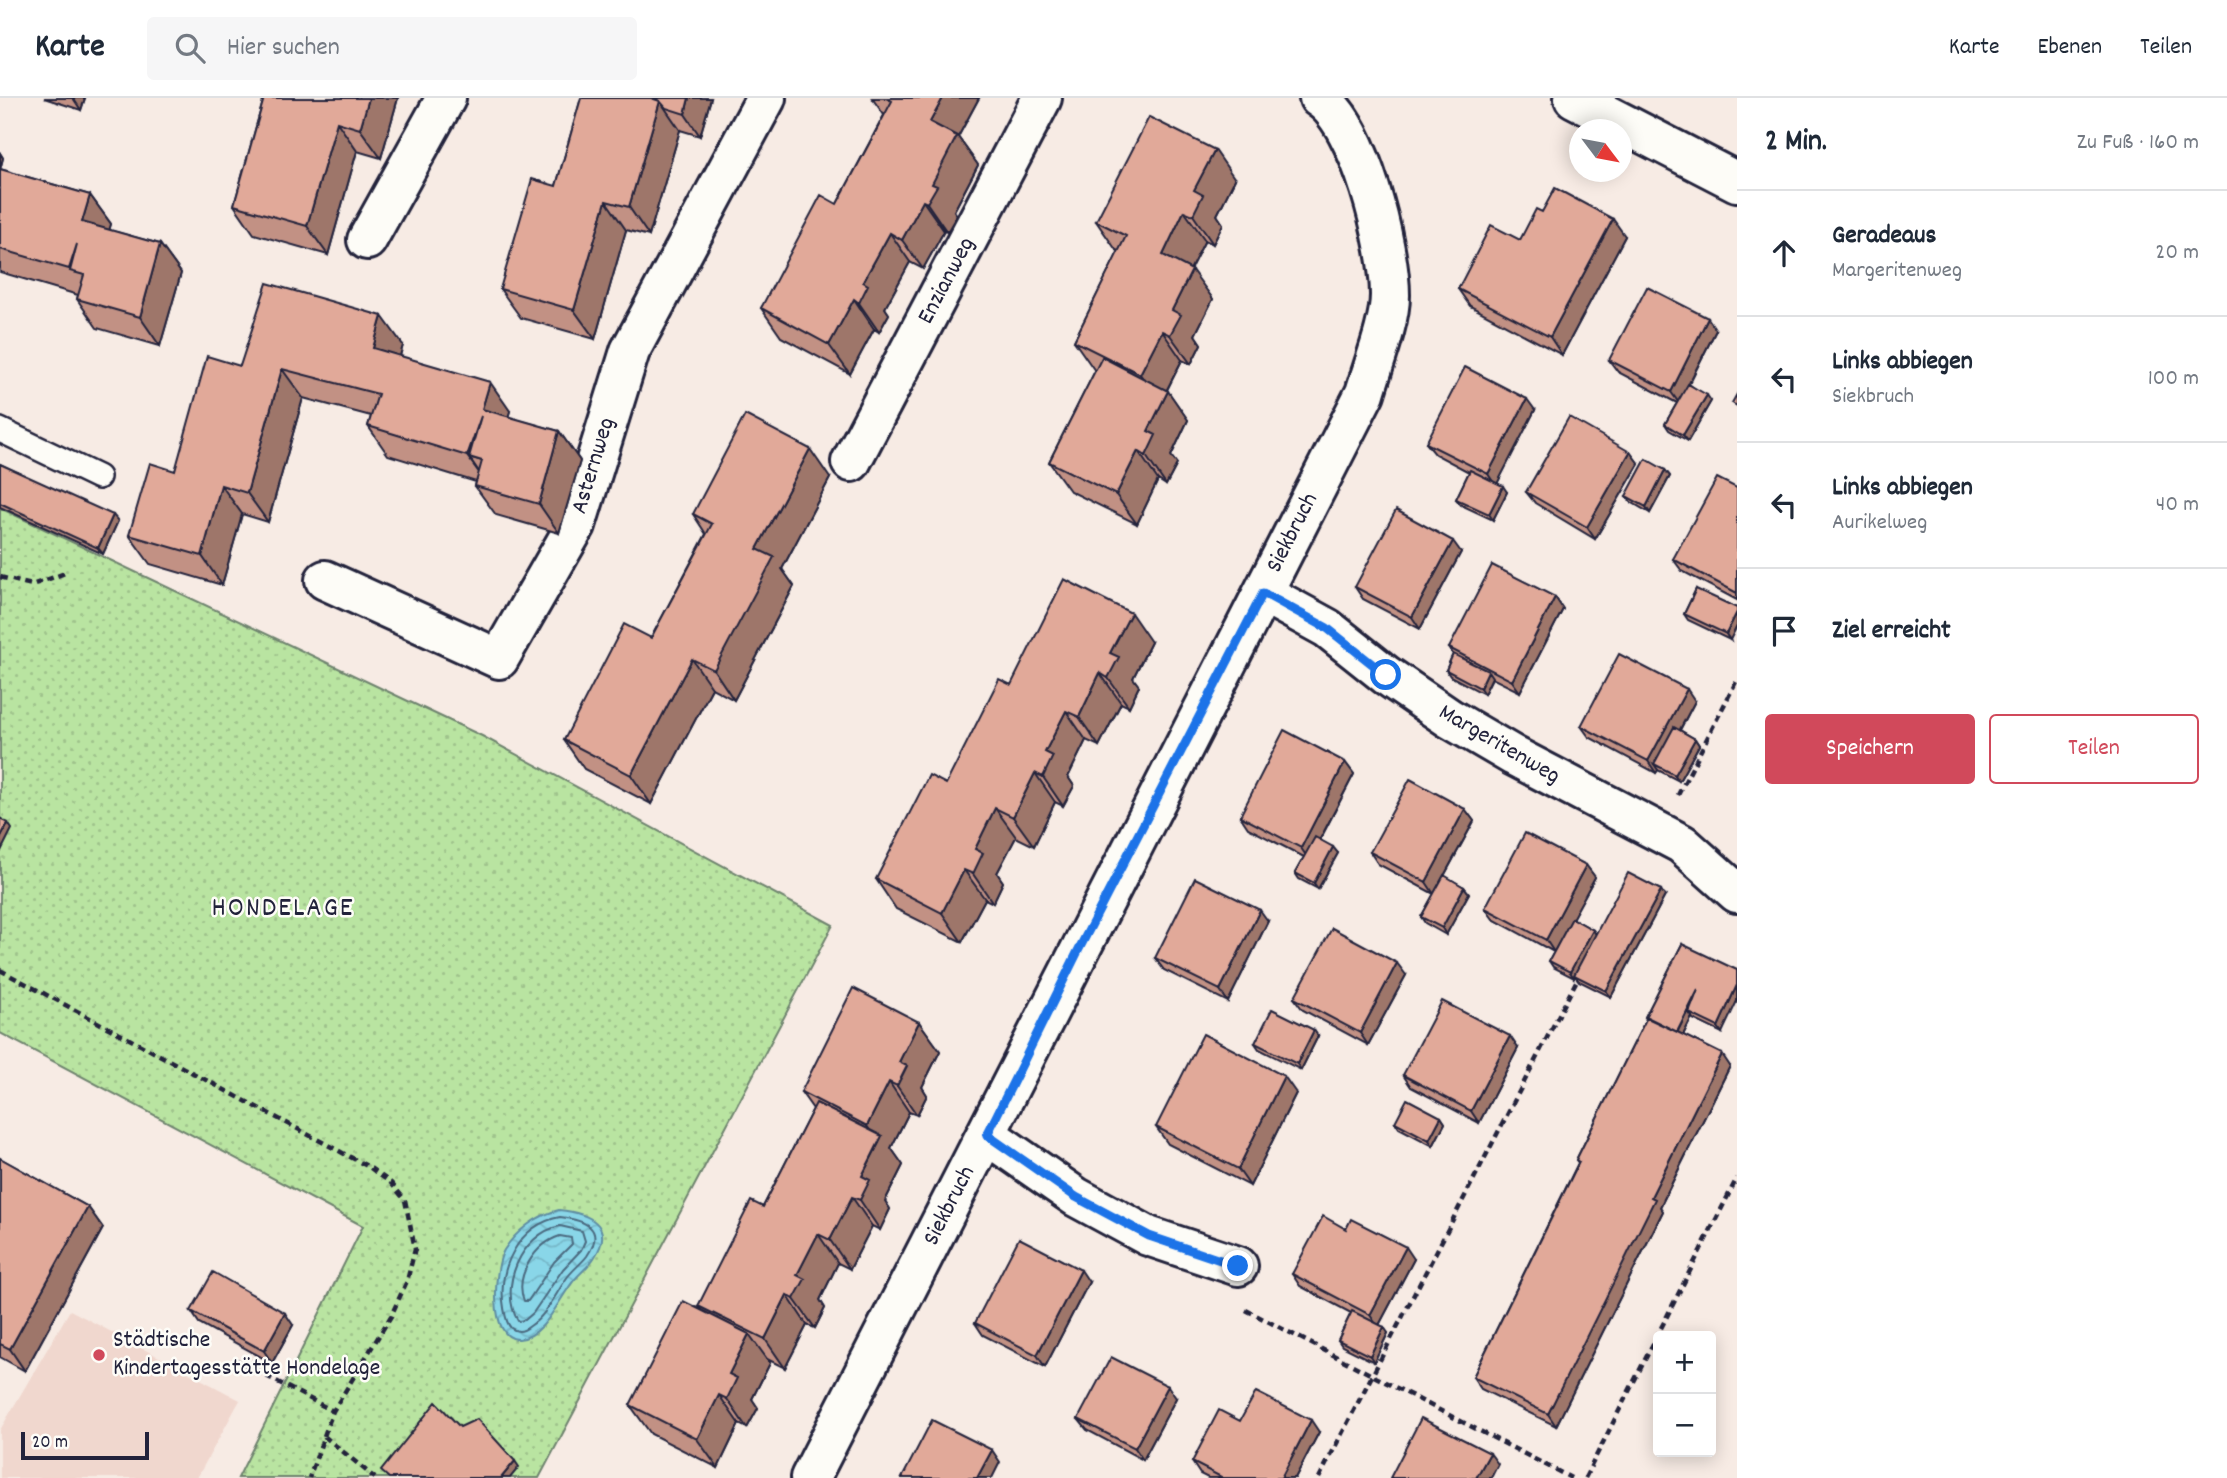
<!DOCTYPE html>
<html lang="de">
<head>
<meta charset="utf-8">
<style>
  body { margin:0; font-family:Dekko,sans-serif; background:#f6f6f7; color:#1f2937 }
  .controls { position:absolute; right:21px; bottom:21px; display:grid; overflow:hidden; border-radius:7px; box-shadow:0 4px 18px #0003 }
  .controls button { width:63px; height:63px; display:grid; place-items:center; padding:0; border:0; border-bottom:2px solid #e0e1e3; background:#fff; color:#1f2937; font:35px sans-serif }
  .compass { position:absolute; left:1569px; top:21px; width:63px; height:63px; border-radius:50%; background:#fff; box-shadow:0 4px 18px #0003; rotate:122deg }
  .scale { position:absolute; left:21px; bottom:18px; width:128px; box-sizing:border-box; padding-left:7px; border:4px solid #22223b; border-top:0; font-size:19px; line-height:24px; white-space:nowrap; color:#22223b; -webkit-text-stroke:5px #fdfcf7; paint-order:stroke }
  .stop { position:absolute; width:21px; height:21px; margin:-16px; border:5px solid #1a73e8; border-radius:50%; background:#fff }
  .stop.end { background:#1a73e8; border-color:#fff; box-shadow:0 2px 7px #0008 }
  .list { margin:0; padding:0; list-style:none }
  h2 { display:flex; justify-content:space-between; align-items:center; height:91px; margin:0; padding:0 28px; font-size:30px }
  h2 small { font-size:23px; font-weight:400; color:#747a83 }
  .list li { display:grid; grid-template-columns:46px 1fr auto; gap:21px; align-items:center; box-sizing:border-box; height:126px; padding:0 28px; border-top:2px solid #e0e1e3 }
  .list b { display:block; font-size:26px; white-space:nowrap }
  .list p { margin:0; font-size:23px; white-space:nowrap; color:#747a83 }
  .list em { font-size:23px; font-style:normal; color:#747a83 }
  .actions { display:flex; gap:14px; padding:21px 28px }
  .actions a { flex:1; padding:16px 0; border:2px solid #d1495b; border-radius:7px; text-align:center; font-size:24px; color:#d1495b }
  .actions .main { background:#d1495b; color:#fff }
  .icon { flex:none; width:38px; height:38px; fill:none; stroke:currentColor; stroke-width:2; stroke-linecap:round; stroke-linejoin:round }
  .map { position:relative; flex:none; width:1737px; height:1380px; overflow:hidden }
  header { display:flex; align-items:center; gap:42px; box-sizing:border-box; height:98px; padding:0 35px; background:#fff; border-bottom:2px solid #e0e1e3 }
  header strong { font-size:33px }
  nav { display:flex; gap:38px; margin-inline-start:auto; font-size:24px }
  .search { width:490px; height:63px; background:#f6f6f7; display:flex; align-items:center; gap:18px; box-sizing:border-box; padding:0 24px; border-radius:7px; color:#747a83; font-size:26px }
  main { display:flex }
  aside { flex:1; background:#fff }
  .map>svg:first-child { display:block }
  .built { fill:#f0d7ce }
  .grass { fill:url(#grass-dots); stroke:#6e836e; stroke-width:2 }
  .water { fill:url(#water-waves); stroke:#608ea3; stroke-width:2 }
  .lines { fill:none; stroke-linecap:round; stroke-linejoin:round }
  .shore { stroke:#4b6a80; stroke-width:2 }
  .lane-casing { stroke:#22223b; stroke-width:28 }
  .street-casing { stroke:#22223b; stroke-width:44 }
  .path { stroke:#22223b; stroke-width:4.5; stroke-dasharray:7 5; stroke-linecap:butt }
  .lane { stroke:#fdfcf7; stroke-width:23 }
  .street { stroke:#fdfcf7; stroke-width:38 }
  .wall { fill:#c29184; stroke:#22223b; stroke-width:2 }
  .shaded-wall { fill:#9e766b; stroke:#22223b; stroke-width:2 }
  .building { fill:#e1a999; stroke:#22223b; stroke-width:2 }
  .route { stroke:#1a73e8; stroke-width:9 }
  .poi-dot { fill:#d1495b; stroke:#fdfcf7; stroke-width:2.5 }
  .labels { text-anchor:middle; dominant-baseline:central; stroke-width:5; stroke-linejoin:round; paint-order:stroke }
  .street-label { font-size:24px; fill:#22223b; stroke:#fdfcf7 }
  .poi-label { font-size:24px; fill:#22223b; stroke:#fdfcf7; text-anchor:start }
  .quarter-label { font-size:28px; letter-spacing:2px; fill:#22223b; stroke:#fdfcf7 }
</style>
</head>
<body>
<header>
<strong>Karte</strong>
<div class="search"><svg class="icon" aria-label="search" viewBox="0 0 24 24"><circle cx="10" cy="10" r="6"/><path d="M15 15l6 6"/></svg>Hier suchen</div>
<nav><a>Karte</a><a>Ebenen</a><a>Teilen</a></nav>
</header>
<main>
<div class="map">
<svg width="1737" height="1380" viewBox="0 0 1737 1380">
  <defs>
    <pattern id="grass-dots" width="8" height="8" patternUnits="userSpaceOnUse" patternTransform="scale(1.75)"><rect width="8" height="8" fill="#b9e4a1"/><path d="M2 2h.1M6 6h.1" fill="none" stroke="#9fc38c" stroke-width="1.8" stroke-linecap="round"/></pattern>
    <pattern id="water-waves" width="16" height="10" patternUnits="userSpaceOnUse" patternTransform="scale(1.75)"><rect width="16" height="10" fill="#89d6e8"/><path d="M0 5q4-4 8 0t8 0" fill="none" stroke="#76b7c8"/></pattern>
  </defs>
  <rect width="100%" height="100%" fill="#f7ebe4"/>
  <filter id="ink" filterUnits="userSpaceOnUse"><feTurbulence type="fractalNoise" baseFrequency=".0143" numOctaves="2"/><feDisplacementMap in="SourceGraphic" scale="14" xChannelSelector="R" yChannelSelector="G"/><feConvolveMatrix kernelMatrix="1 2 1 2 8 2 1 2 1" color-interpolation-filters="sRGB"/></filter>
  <g filter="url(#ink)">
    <path class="built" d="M70 1212 240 1302 197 1380H0V1332Z"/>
    <path class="grass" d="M0 410 482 638 833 827 539 1380H238L363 1128 0 935Z"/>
    <path class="water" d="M559 1112C587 1115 617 1126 594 1160 589 1168 582 1173 576 1180 560 1197 546 1239 519 1241 488 1243 494 1169 504 1152 516 1133 537 1117 559 1112Z"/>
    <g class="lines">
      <path class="shore" d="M560 1119C583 1122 607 1129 587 1158 581 1166 572 1172 566 1181 555 1197 546 1218 530 1228 524 1233 517 1235 511 1230 506 1225 505 1216 504 1210 497 1171 518 1127 560 1119Z
        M560 1128 582 1133 585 1143 581 1152 563 1171 533 1215 525 1222 518 1223C498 1189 521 1136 560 1128Z
        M560 1138 571 1140 572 1146 554 1164 528 1203H524C514 1178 535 1146 560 1138Z"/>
      <g class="lane-casing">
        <path id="lane" d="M0 332 98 379"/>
      </g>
      <g class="street-casing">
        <path id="street" d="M1574 0 1737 84
          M367 142 446 0
          M851 364 1042 0
          M325 482 499 561 576 427 630 253 766 0
          M1263 495 1327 530 1386 577 1449 620 1514 658 1682 746 1737 795
          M987 1037 1076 1099 1148 1138 1238 1168
          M810 1380 1365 295C1373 267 1390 225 1390 197 1390 150 1360 25 1319 0"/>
      </g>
      <path class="path" d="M0 479 32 487 68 474
        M1678 697 1737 582
        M0 872 369 1069 391 1085 405 1102 415 1151 407 1183 391 1218 333 1313 309 1380
        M1246 1212 1571 1380
        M234 1261 333 1313
        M324 1338 375 1380
        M1319 1380 1580 876
        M1585 1380 1737 1080"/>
      <use href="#lane" class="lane"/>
      <use href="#street" class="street"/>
    </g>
    <path class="wall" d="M44 0H85L81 12Z
      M264 0H398L381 60 357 53 328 157 254 136 234 107Z
      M581 0H711L700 38 680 32 649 138 626 132 595 241 521 220 500 191 556 88Z
      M872 0H979L958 39 978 67 954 113 957 117 947 134 944 133 923 171 910 164 885 210 889 216 879 234 874 231 850 276 781 239 761 210 837 106 884 17Z
      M0 55 3 60 0 71 90 97 111 126 109 132 160 146 181 175 160 248 97 230 77 201 78 197 0 174Z
      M1235 81 1217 117 1223 126 1213 146 1205 142 1190 171 1213 201 1195 237 1201 246 1191 266 1182 262 1167 292 1188 322 1171 358 1177 366 1166 387 1158 382 1137 426 1070 393 1049 364 1095 273 1074 243 1119 153 1116 152 1096 123Z
      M1542 114 1625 138 1562 257 1470 208 1458 191 1520 142Z
      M1716 232 1689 286 1711 303 1688 343 1669 332 1665 326 1677 305 1618 274 1609 262Z
      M403 247 400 258 510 313 508 319 559 333 580 363 559 435 496 417 475 388 476 384 388 357 368 328 371 318 303 300 268 424 242 416 222 487 150 466 129 437 175 373 240 268Z
      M1535 312 1497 385 1507 394 1493 422 1461 407 1456 401 1469 374 1435 356 1426 345Z
      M1630 354 1639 366 1595 441 1535 405 1526 394Z
      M0 366 118 423 103 456 0 409Z
      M1665 372 1670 378 1650 415 1631 404 1626 398Z
      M830 380 782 471 794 488 734 602 712 590 651 706 584 671 564 642 651 540 706 436 693 416Z
      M1737 390V502L1682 473 1673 461Z
      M1461 454 1420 531 1363 501 1355 489Z
      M1696 491 1730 542 1688 522 1684 516Z
      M1555 499 1563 511 1520 594 1492 580 1484 596 1450 578 1446 572 1453 556 1449 550Z
      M1151 544 1133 580 1139 588 1129 609 1121 605 1099 648 1086 642 1068 679 1074 688 1063 708 1055 704 1034 748 1016 739 997 775 1003 784 993 805 985 801 962 844 896 811 876 781 946 686 1011 587Z
      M1695 603 1680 632 1695 641 1699 647 1679 683 1658 672 1656 675 1589 639 1581 628Z
      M1345 664 1354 676 1320 742 1338 755 1318 791 1299 781 1295 775 1304 759 1248 730 1240 718Z
      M1465 711 1474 723 1444 778 1464 789 1469 795 1446 837 1425 825 1421 819 1434 796 1378 766 1370 754Z
      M1586 767 1595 779 1572 820 1593 832 1596 836 1665 798 1611 899 1579 883 1575 878 1574 880 1553 869 1549 863 1554 854 1493 821 1485 810Z
      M1268 823 1228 904 1164 872 1155 860Z
      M1682 846 1722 935 1693 921 1692 919 1683 937 1730 968 1660 1109 1663 1113 1556 1328 1481 1291 1473 1279 1578 1065 1576 1062 1646 921 1645 919Z
      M1406 877 1368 947 1303 912 1294 900Z
      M919 924 940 953 922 989 927 997 917 1017 909 1014 891 1050 903 1067 885 1103 890 1111 880 1132 872 1128 850 1171 838 1165 820 1202 825 1210 815 1230 807 1227 785 1270 767 1261 770 1265 752 1301 758 1310 747 1330 739 1326 718 1370 651 1336 630 1307 701 1212 698 1208 763 1109 813 1011 801 994Z
      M1318 938 1301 972 1259 951 1255 945Z
      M1518 950 1479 1025 1411 989 1403 977Z
      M1296 995 1250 1088 1168 1046 1156 1029Z
      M1441 1019 1445 1025 1433 1048 1399 1030 1395 1024Z
      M0 1060 88 1109 103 1130 25 1273 0 1259Z
      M1346 1131 1414 1161 1379 1227 1388 1235 1374 1264 1342 1248 1338 1242 1351 1215 1300 1188 1292 1176Z
      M1089 1184 1045 1269 983 1237 975 1225Z
      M191 1213 293 1227 272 1265 199 1225Z
      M1176 1300 1143 1362 1087 1332 1078 1321Z
      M1240 1323 1319 1334 1295 1380H1208L1200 1376 1192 1364Z"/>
    <path class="shaded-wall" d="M73 0H85L81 12Z
      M369 0H398L381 60 360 31Z
      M689 0H711L700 38 685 16Z
      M943 0H979L958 39 978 67 954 113 957 117 947 134 927 105 932 86 930 24Z
      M660 3 680 32 649 138 629 109Z
      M337 24 357 53 328 157 307 128Z
      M1215 52 1235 81 1217 117 1223 126 1213 146 1193 117 1194 92Z
      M0 55 3 60 0 72Z
      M90 97 111 126 103 154 82 124Z
      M606 103 626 132 595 241 574 212Z
      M923 103 944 133 923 171 902 142Z
      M1184 113 1205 142 1183 186 1163 157Z
      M1613 121 1625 138 1562 257 1550 239Z
      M890 135 910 164 885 210 889 216 879 234 859 205 863 184Z
      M160 146 181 175 160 248 140 219Z
      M1192 172 1213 201 1195 237 1201 246 1191 266 1170 237 1172 212Z
      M854 201 874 231 850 276 829 247Z
      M382 218 403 247 394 279 373 250Z
      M1708 220 1716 232 1679 305 1671 294Z
      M1162 233 1182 262 1160 305 1140 276Z
      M282 271 303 300 268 424 247 395Z
      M490 284 510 313 502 340 482 311Z
      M1168 293 1188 322 1171 358 1177 366 1166 387 1146 358 1148 333Z
      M1707 297 1711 303 1688 343 1683 337Z
      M1527 301 1535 312 1496 388 1488 376Z
      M481 318 482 363 469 359 488 387 467 358Z
      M559 333 580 363 559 435 539 406Z
      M810 351 830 380 782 471 794 488 734 602 714 572 757 451Z
      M1138 353 1158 382 1137 426 1116 397Z
      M1630 354 1639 366 1595 441 1587 429Z
      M1665 372 1670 378 1650 415 1646 409Z
      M221 387 242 416 222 487 202 458Z
      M1503 388 1507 394 1493 422 1489 416Z
      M113 417 118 423 103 456 98 450Z
      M1453 443 1461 454 1420 531 1412 519Z
      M1555 499 1563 511 1520 594 1512 583Z
      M1737 514V528L1730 542 1726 536Z
      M1131 515 1151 544 1133 580 1139 588 1129 609 1108 580 1110 555Z
      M692 561 712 590 651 706 631 677Z
      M1488 573 1492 579 1484 596 1480 590Z
      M1100 575 1121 605 1099 648 1079 619Z
      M1687 591 1695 603 1660 669 1654 666 1658 672 1656 675 1648 663Z
      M1066 613 1086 642 1068 679 1074 688 1063 708 1043 679 1045 654Z
      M1695 641 1699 647 1679 683 1675 677Z
      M1345 664 1354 676 1309 762 1301 750Z
      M1035 675 1055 704 1034 748 1013 719Z
      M995 710 1016 739 997 775 1003 784 993 805 973 776 975 751Z
      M1465 711 1474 723 1434 796 1426 784Z
      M8 725 12 731 1 753 0 740Z
      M1333 749 1338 755 1318 791 1314 785Z
      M1586 767 1595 779 1554 854 1546 842Z
      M964 772 985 801 962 844 942 815Z
      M1464 789 1469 795 1446 837 1442 830Z
      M1661 792 1665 798 1611 899 1606 893Z
      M1260 812 1268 823 1228 904 1220 892Z
      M1593 832 1597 838 1574 880 1570 874Z
      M1397 865 1406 877 1368 947 1360 935Z
      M1737 887V903L1722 935 1718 929Z
      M1698 892 1689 915 1692 919 1681 941 1677 935Z
      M919 924 940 953 922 989 927 997 917 1017 897 988 899 964Z
      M1314 932 1318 938 1301 972 1297 966Z
      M1510 938 1518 950 1479 1025 1471 1013Z
      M1722 956 1730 968 1660 1109 1663 1113 1556 1328 1548 1316 1651 1099Z
      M1284 978 1296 995 1250 1088 1238 1071Z
      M889 984 909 1014 891 1050 903 1067 885 1103 890 1111 880 1132 860 1102 862 1078 879 1045 867 1028Z
      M1441 1019 1445 1025 1433 1048 1429 1042Z
      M852 1099 872 1128 850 1171 830 1142Z
      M88 1109 103 1130 25 1273 10 1251Z
      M818 1136 838 1165 820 1202 825 1210 815 1230 794 1201 797 1177Z
      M1406 1149 1414 1161 1378 1229 1370 1217Z
      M1081 1172 1089 1184 1045 1269 1037 1257Z
      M787 1197 807 1227 785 1270 765 1241Z
      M285 1215 293 1227 272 1265 264 1253Z
      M1384 1229 1388 1235 1374 1264 1370 1258Z
      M749 1236 770 1265 752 1301 758 1310 747 1330 727 1301 729 1276Z
      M1168 1288 1176 1300 1143 1362 1135 1350Z
      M719 1297 739 1326 718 1370 697 1341Z
      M1311 1322 1319 1334 1295 1380H1281Z
      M992 1352 1000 1364 992 1380H977Z
      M1490 1355 1498 1366 1491 1380H1476Z
      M515 1363 519 1369 510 1380H501Z"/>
    <path class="building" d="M264 0H369L360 31 337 24 307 128 234 107Z
      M581 0H651L660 3 629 109 606 103 574 212 500 191 532 81 556 88Z
      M651 0H689L685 16 666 10 660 3Z
      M886 0H943L930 24 957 38 932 86 937 88 927 105 923 103 902 142 890 135 863 184 868 187 859 205 854 201 829 247 761 210 821 97 837 106 892 3Z
      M1149 19 1215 52 1194 92 1203 97 1193 117 1184 113 1163 157 1192 172 1172 212 1181 217 1170 237 1162 233 1140 276 1074 243 1126 138 1096 123Z
      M0 71 90 97 82 124 160 146 140 219 77 201 84 177 70 173 77 146 69 171 0 151Z
      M1555 90 1613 121 1550 239 1458 191 1491 127 1520 142 1536 111 1542 114Z
      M267 185 382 218 373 250 490 284 482 311 559 333 539 406 475 388 482 363 469 359 481 318 467 358 368 328 378 296 282 271 247 395 221 387 202 458 129 437 150 365 175 373 207 258 240 268Z
      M1647 189 1708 220 1671 294 1609 262Z
      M1102 259 1168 293 1148 333 1156 337 1146 358 1138 353 1116 397 1049 364Z
      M1465 269 1527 301 1488 376 1426 345Z
      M1688 286 1707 297 1683 337 1665 326Z
      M1737 296V308L1732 305Z
      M745 317 810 351 757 451 774 459 714 572 692 561 631 677 564 642 624 526 651 540 712 426 693 416Z
      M1569 319 1630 354 1587 429 1526 394Z
      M1646 361 1665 372 1646 409 1626 398Z
      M0 366 113 417 98 450 0 405Z
      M1470 372 1503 388 1489 416 1456 401Z
      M1717 380 1737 390V495L1673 461Z
      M1396 412 1453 443 1412 519 1355 489Z
      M1492 467 1555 499 1512 583 1449 550Z
      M1064 481 1131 515 1110 555 1119 559 1108 580 1100 575 1079 619 1066 613 1045 654 1053 658 1043 679 1035 675 1013 719 995 710 975 751 983 755 973 776 964 772 942 815 876 781 929 677 946 686 999 581 1011 587Z
      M1696 491 1737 510V514L1726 536 1684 516Z
      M1453 556 1488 573 1480 590 1446 572Z
      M1619 556 1687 591 1648 663 1581 628Z
      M1674 629 1695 641 1675 677 1654 666Z
      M1284 632 1345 664 1301 750 1240 718Z
      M1410 681 1465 711 1426 784 1370 754Z
      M0 720 8 725 0 740Z
      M1525 735 1586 767 1546 842 1485 810Z
      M1315 739 1333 749 1314 785 1295 775Z
      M1628 775 1661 792 1606 893 1574 877Z
      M1444 777 1464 789 1442 830 1421 819Z
      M1195 780 1260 812 1220 892 1155 860Z
      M1572 820 1593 832 1570 874 1549 863Z
      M1332 830 1397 865 1360 935 1294 900Z
      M1682 846 1737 872V887L1718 929 1689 915 1698 892 1677 934 1645 919Z
      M853 890 919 924 899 964 907 968 897 988 889 984 867 1028 801 994Z
      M1442 903 1510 938 1471 1013 1403 977Z
      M1272 911 1314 932 1297 966 1255 945Z
      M1647 919 1722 956 1651 1099 1655 1101 1548 1316 1473 1279 1579 1064 1576 1062Z
      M1203 936 1284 978 1238 1071 1156 1029Z
      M1407 1001 1441 1019 1429 1042 1395 1024Z
      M816 1005 882 1038 862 1078 870 1082 860 1102 852 1099 830 1142 818 1136 797 1177 805 1181 794 1201 787 1197 765 1241 698 1208 751 1103 763 1109Z
      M0 1060 88 1109 10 1251 0 1246Z
      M1323 1118 1346 1131 1351 1121 1406 1149 1370 1217 1292 1176Z
      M1019 1140 1081 1172 1037 1257 975 1225Z
      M213 1174 285 1215 264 1253 191 1213Z
      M683 1203 749 1236 729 1276 737 1280 727 1301 719 1297 697 1341 630 1307Z
      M1352 1213 1384 1229 1370 1258 1338 1242Z
      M1111 1259 1168 1288 1135 1350 1078 1321Z
      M1256 1294 1311 1322 1281 1380H1223L1192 1364 1219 1312 1240 1323Z
      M436 1304 460 1329 477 1321 515 1363 501 1380H389L381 1373Z
      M1421 1320 1490 1355 1476 1380H1390Z
      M932 1322 992 1352 977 1380H902Z"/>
  </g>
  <g class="lines" filter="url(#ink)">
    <path class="route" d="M1238 1168 1149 1138 1076 1099 987 1037 1078 853 1263 495 1327 530 1386 577"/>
  </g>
  <circle class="poi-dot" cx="99" cy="1257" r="7"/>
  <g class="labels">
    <g class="street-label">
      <text transform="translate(947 183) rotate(-62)">Enzianweg</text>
      <text transform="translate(594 368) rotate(-73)">Asternweg</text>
      <text transform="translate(1293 435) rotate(-63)">Siekbruch</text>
      <text transform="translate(1499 647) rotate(30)">Margeritenweg</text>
      <text transform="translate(950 1108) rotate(-63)">Siekbruch</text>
    </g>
    <g class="poi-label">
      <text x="113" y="1243">Städtische<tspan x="113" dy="28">Kindertagesstätte Hondelage</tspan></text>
    </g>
    <g class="quarter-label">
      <text x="283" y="812">HONDELAGE</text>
    </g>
  </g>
</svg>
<div class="controls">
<button>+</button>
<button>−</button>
</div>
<svg class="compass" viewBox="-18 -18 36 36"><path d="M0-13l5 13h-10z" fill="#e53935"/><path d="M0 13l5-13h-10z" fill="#747a83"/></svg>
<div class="scale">20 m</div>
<div class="stop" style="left:1386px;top:577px"></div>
<div class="stop end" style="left:1238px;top:1168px"></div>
</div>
<aside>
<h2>2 Min.<small>Zu Fuß · 160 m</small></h2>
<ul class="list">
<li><svg class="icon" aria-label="ahead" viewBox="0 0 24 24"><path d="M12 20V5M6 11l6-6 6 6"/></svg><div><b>Geradeaus</b><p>Margeritenweg</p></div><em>20 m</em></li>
<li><svg class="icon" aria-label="left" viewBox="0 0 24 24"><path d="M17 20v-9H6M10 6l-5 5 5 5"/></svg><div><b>Links abbiegen</b><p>Siekbruch</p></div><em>100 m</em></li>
<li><svg class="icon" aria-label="left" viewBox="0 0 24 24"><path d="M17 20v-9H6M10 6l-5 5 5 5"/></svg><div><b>Links abbiegen</b><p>Aurikelweg</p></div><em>40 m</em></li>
<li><svg class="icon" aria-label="arrive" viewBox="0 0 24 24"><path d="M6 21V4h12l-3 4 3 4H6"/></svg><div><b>Ziel erreicht</b></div></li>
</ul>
<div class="actions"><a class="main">Speichern</a><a>Teilen</a></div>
</aside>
</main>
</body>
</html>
